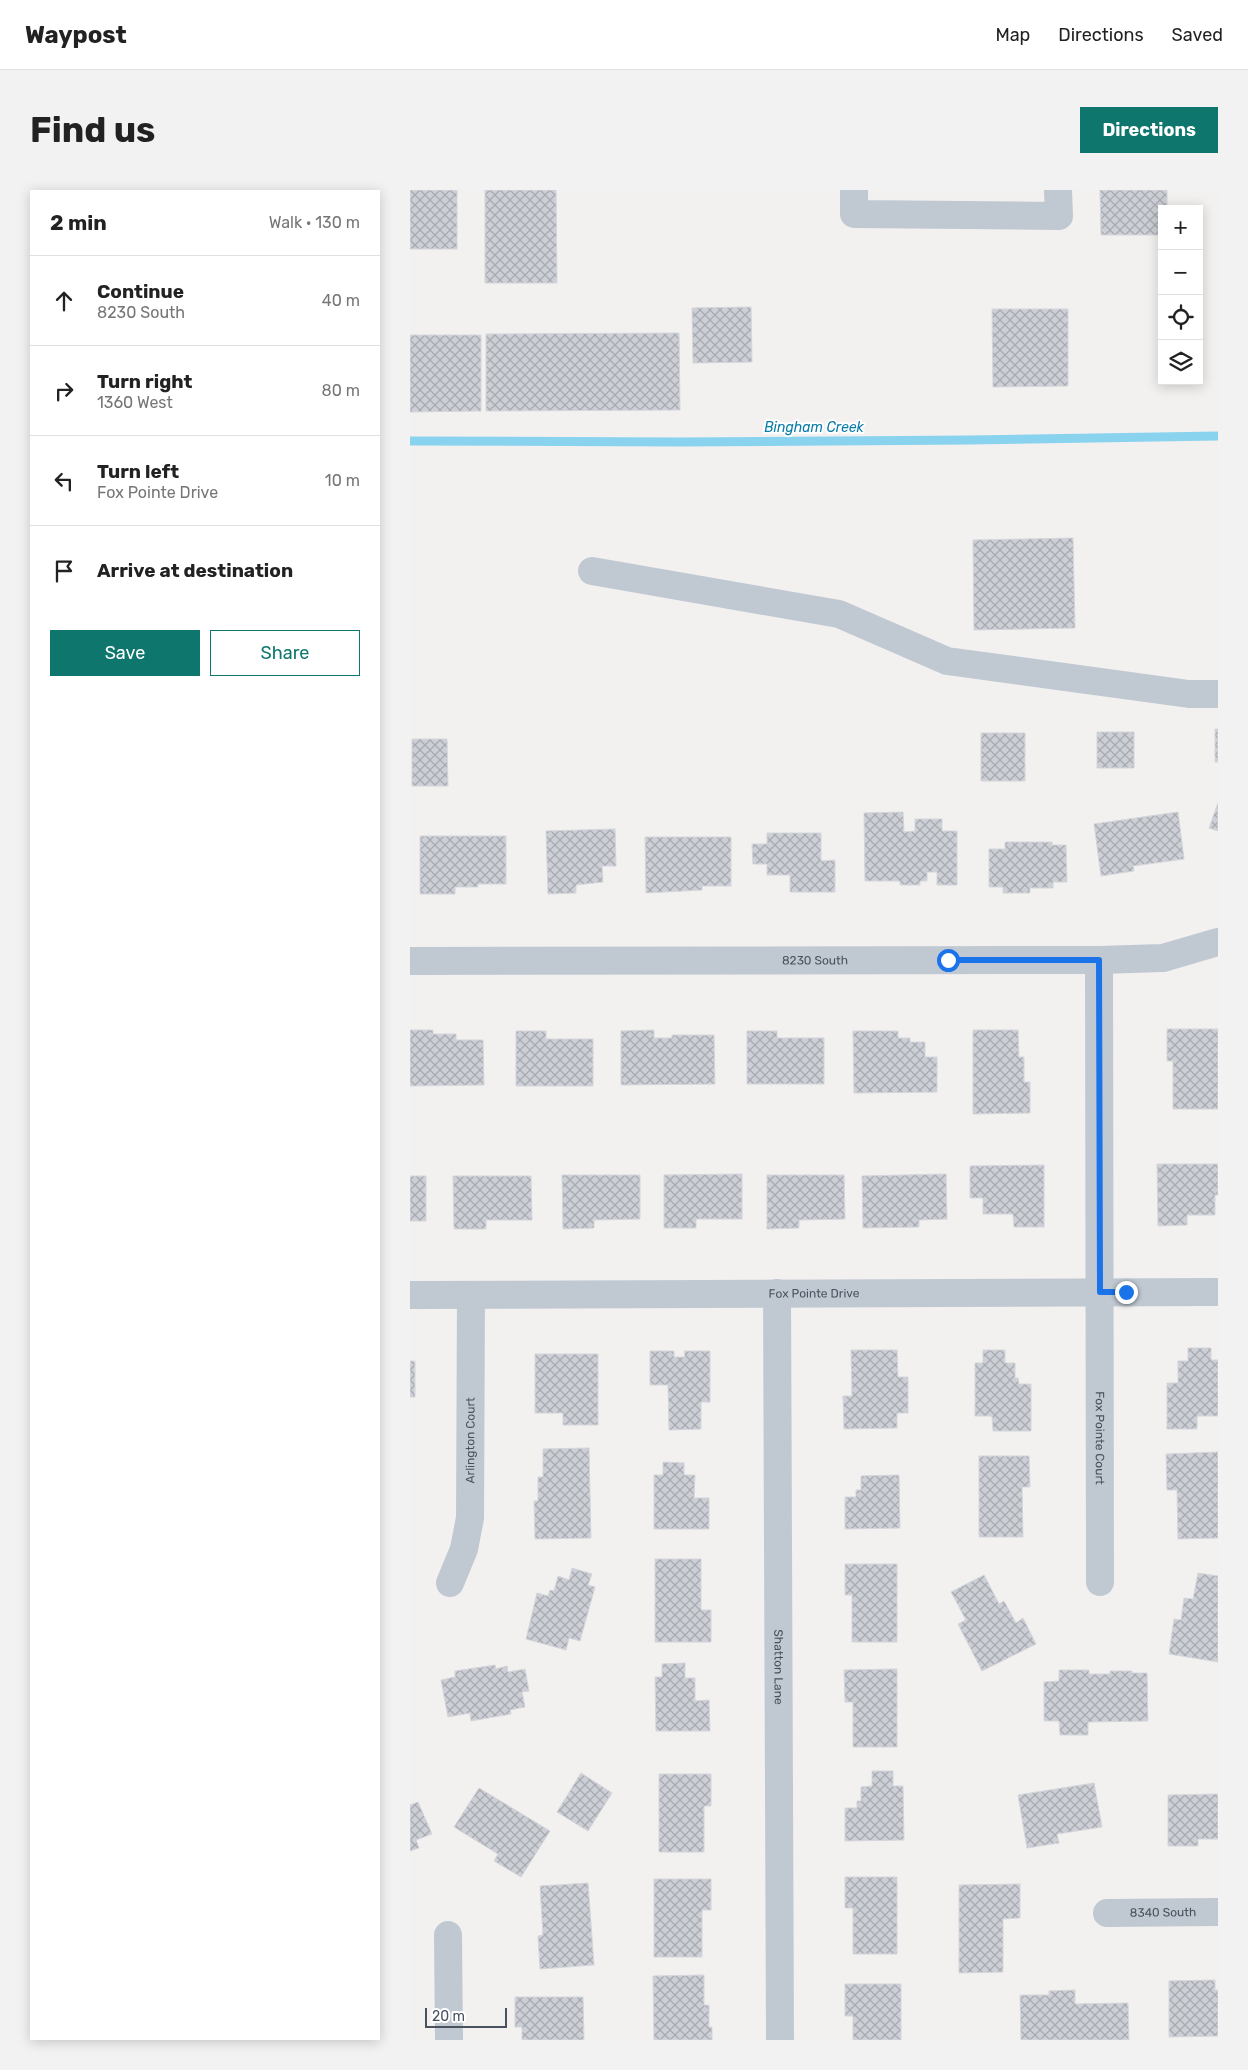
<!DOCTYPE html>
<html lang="en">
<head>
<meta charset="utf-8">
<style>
  body { margin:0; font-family:Rubik,sans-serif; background:#f2f2f2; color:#222 }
  .controls { position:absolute; right:15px; top:15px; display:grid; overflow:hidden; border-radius:0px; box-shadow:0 2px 12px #0003 }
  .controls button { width:45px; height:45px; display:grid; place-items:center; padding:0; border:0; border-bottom:1px solid #e0e0e0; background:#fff; color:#222; font:25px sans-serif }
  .scale { position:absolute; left:15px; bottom:12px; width:82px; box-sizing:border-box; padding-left:5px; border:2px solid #47525e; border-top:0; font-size:14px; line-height:18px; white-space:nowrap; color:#47525e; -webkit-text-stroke:4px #fff; paint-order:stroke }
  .stop { position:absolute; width:15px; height:15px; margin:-11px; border:4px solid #1a73e8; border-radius:50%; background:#fff }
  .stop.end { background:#1a73e8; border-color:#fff; box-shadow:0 1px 5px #0008 }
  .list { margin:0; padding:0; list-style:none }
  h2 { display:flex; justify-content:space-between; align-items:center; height:65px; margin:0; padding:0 20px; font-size:21px }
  h2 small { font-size:16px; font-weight:400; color:#767676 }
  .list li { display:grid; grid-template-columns:32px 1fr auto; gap:15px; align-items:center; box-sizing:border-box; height:90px; padding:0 20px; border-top:1px solid #e0e0e0 }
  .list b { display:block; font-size:19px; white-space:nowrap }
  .list p { margin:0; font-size:16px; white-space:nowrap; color:#767676 }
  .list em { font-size:16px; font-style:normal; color:#767676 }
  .actions { display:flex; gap:10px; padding:15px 20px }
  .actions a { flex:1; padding:11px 0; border:1px solid #0f766e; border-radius:0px; text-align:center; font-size:18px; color:#0f766e }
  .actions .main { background:#0f766e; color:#fff }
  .icon { flex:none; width:28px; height:28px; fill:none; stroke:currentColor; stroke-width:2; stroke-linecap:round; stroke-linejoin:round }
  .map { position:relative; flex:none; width:808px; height:1850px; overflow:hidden; border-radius:0px }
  header { display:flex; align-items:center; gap:30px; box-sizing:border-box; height:70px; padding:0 25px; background:#fff; border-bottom:1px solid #e0e0e0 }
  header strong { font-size:24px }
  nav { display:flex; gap:28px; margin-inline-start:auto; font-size:18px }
  .intro { display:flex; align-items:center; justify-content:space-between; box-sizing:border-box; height:120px; padding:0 30px }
  h1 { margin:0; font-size:35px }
  .button { padding:12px 22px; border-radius:0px; background:#0f766e; color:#fff; font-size:18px; font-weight:700 }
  main { display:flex; gap:30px; padding:0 30px }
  aside { flex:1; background:#fff; border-radius:0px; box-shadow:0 2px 12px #0003 }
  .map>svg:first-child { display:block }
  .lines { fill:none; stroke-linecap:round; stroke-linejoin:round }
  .stream { stroke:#89d3ef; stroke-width:9 }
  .building { fill:url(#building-cross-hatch); stroke:#d4d6dc }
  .minor { stroke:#c0c9d2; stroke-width:28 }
  .route { stroke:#1a73e8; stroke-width:6 }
  .labels { text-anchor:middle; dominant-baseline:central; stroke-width:4; stroke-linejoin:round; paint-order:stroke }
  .street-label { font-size:12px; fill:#47525e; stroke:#fff }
  .water-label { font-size:14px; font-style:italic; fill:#087ca9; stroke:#fff }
</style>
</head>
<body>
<header>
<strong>Waypost</strong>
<nav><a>Map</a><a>Directions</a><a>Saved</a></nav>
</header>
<div class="intro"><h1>Find us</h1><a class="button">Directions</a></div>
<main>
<aside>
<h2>2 min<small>Walk · 130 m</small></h2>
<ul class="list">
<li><svg class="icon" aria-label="ahead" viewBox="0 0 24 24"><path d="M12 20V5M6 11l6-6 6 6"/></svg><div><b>Continue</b><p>8230 South</p></div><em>40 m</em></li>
<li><svg class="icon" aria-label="right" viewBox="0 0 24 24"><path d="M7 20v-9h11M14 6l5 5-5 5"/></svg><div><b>Turn right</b><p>1360 West</p></div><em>80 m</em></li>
<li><svg class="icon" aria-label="left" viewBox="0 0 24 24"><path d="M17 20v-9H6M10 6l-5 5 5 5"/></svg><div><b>Turn left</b><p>Fox Pointe Drive</p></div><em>10 m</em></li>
<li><svg class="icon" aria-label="arrive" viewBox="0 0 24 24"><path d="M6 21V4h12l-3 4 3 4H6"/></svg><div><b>Arrive at destination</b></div></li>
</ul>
<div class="actions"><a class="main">Save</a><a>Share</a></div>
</aside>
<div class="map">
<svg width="808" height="1850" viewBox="0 0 808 1850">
  <defs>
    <pattern id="building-cross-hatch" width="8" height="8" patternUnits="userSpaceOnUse" patternTransform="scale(1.25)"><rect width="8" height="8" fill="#cccfd5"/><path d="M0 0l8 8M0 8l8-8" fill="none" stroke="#a7abb0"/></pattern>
  </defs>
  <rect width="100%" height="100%" fill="#f3f0f0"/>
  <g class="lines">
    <path class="stream" d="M0 251 269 252 560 250 808 246"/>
  </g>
  <path class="building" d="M0 0H47V59H0Z
    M75 0H146L147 93H75Z
    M690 0H757V19H752V45H691Z
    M341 117 342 172 283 173 282 118Z
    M582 119H658V196L583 197Z
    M269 143 270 220 76 221V144Z
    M0 145H71V221L0 222Z
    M663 348 665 438 564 440 563 350Z
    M805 539H808V572H805Z
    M687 542H724V578H687Z
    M571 543H615V591H571Z
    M2 549H37L38 596H2Z
    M808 613V641L799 638Z
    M493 622 494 642 505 641V629H532V641H547V695H527V682H517V691H510V695H490V691H455L454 623Z
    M768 622 774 669 723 676 724 681 691 686 684 634Z
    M205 639 206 676H192L193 692 166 695V703L138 704 136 641Z
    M357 643H411V671L425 670V702H380V685H357V674H343L342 654H357Z
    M10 646H96V694H68V697H45V704H10Z
    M235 647H321V696H292V700L236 703Z
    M595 652H642V655H656L657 692H643V698H620V703H593V697H579V659H595Z
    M757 839H808V919H763V871H757Z
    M0 840H23V844H46V850H73L74 895 0 896Z
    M244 840V848H262V845H304L305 894 211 895V841Z
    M563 840H608L609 867H614V892H620V923L563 924Z
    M106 841H136V849H183V896H106Z
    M337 841H367V848H414V894H337Z
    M443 841H488V848H500V852H515V867H527V902L444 903Z
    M747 974H808V1005H805V1025H777V1035L748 1036Z
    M634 975V1037H604L603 1024H573V1008H560V976Z
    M332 984V1029H286V1038H254V985Z
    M536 984 537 1029 509 1030V1037L453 1038 452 986Z
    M152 985H230V1029L184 1030V1038L153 1039Z
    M357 985H434L435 1029 389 1030V1038L357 1039Z
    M0 986H16V1031H0Z
    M43 986H121L122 1030H76V1039H44Z
    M778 1158H801V1170H808V1226H787V1239H757V1193H768V1171H778Z
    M441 1160H487L488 1187H498V1223H487V1238L434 1239 433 1206H442Z
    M573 1160H595V1173H605V1188H608L609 1194H621V1241H583L582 1226H565V1173H573Z
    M240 1161H264V1167H275L274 1161H300V1212H291V1239L259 1240 258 1195H240Z
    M125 1164H188V1235H153V1223H125Z
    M0 1171H5V1207H0Z
    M179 1258 181 1348 125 1349 124 1311H128V1287H133V1259Z
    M808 1262V1348L768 1349 767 1300H757L756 1264Z
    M569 1266H619L620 1297H612L613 1347H569Z
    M253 1272 274 1273V1285H285L284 1308H299V1339H244V1285H253Z
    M489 1285 490 1338 435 1339V1307H446V1300H451V1286Z
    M245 1369H291V1420H301V1452H245Z
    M435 1374H487V1452H442V1405H435Z
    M162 1378 182 1384 178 1395 185 1397 170 1451 159 1448 156 1460 116 1449 127 1403 138 1406 140 1400 144 1401 148 1386 159 1390Z
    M788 1383 808 1386V1472L759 1464 764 1429 771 1430 774 1408 783 1409Z
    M574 1385 589 1414 594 1411 606 1433 613 1428 626 1454 572 1481 548 1434 556 1430 541 1402Z
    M275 1473V1488H285V1511L299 1510 300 1541H246L245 1487H252V1474Z
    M85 1475 86 1479 97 1476 98 1482 115 1479 119 1501 112 1502 115 1517 100 1520 101 1524 61 1531 60 1523 38 1527 31 1490 45 1487V1481Z
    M487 1479V1557H443V1512H435L434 1480Z
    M649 1480H679V1484H700V1481H722V1483H737L738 1531 678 1532V1545H650L649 1531H634V1492L649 1491Z
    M462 1581H483V1596H493L494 1650 435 1651V1618H447V1611H451V1597L462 1596Z
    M171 1583 202 1603 178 1641 147 1622Z
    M249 1584H301V1616H294V1662H249Z
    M684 1593 692 1637 647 1644 649 1653 617 1658 608 1605Z
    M69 1598 140 1641 111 1687 84 1671 88 1664 44 1637Z
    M808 1604V1649H788V1656H758V1605Z
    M8 1612 22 1644 6 1650 9 1658 0 1661V1615Z
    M435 1687H487V1764H443V1718H435Z
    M244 1689H301V1720H292V1767H244Z
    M178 1693 184 1775 130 1779 128 1746 133 1745 130 1696Z
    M610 1694V1728L593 1729V1782L549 1783V1695Z
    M294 1785V1815H299V1837H302V1850H244L243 1786Z
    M805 1790V1800H808V1846L759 1847V1791Z
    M435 1794H491V1850H443V1826H435Z
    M665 1800V1814L718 1813 719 1850H611L610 1805H639V1801Z
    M105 1807H173L174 1850H112V1837H105Z"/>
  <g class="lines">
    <g class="minor">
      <path d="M444 0V24L649 26 648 0"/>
      <path d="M182 381 429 424 537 471 779 504H808"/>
      <path id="s1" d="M689 770 690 1392"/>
      <path id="s2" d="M0 771 689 770 753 768 808 752"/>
      <path id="s3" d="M367 1103 370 1850"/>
      <path id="s4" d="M0 1105 808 1102"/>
      <path id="s5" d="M40 1393 54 1359 60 1328 61 1105"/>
      <path id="s6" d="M697 1723 808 1722"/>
      <path d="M38 1745 39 1850"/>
    </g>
  </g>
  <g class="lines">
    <path class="route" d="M538 770H689L690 1102H716"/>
  </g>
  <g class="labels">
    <g class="street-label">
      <text stroke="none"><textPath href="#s2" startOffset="405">8230 South</textPath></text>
      <text stroke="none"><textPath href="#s4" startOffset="404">Fox Pointe Drive</textPath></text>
      <text stroke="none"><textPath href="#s1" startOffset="478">Fox Pointe Court</textPath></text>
      <text stroke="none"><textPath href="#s5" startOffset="146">Arlington Court</textPath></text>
      <text stroke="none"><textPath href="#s3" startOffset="374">Shatton Lane</textPath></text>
      <text stroke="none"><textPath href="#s6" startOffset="56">8340 South</textPath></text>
    </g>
    <g class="water-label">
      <text x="404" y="237">Bingham Creek</text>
    </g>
  </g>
</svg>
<div class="controls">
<button>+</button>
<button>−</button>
<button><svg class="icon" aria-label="locate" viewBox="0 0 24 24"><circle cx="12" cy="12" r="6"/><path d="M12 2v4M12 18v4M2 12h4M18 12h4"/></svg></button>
<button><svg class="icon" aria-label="layers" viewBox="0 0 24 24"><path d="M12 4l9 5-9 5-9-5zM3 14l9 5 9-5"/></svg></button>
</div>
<div class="scale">20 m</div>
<div class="stop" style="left:538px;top:770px"></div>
<div class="stop end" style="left:716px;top:1102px"></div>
</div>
</main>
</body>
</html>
